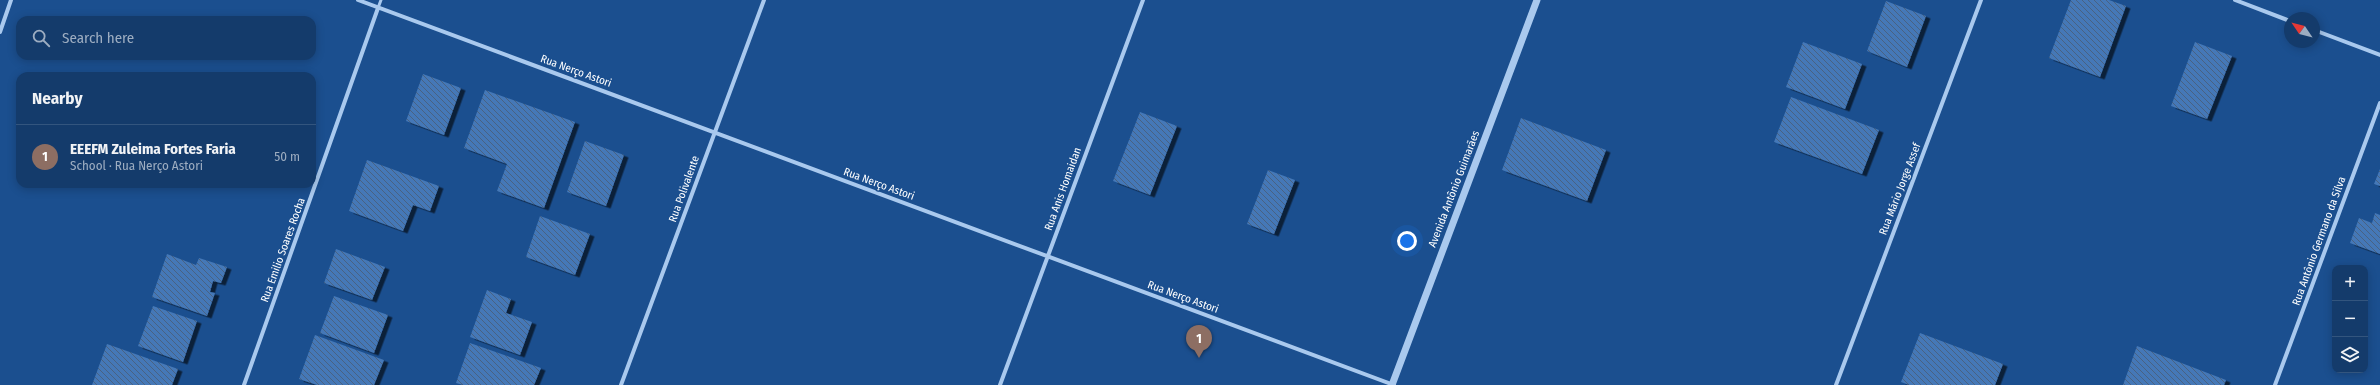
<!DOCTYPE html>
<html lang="en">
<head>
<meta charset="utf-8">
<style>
  body { margin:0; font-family:"Fira Sans Condensed",sans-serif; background:#214673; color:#f1f3f6 }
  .controls { position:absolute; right:12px; bottom:12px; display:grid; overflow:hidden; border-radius:8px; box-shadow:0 2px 10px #0003 }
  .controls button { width:36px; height:36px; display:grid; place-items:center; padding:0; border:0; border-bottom:1px solid #33557e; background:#143b6b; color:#f1f3f6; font:20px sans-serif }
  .compass { position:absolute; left:2284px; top:12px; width:36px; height:36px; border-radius:50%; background:#143b6b; box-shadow:0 2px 10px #0003; rotate:305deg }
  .you { position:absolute; left:1407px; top:241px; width:14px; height:14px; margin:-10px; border:3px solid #fff; border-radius:50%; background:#1a73e8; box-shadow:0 0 0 6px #1a73e833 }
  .badge { display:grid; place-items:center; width:26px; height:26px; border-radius:50%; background:#ffd166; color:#fff; font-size:13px; font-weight:700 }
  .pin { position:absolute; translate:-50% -33px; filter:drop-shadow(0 1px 2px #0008) }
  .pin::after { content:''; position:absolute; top:21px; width:14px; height:12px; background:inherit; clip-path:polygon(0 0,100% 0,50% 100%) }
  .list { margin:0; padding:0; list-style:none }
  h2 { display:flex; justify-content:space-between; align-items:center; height:52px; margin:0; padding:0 16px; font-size:17px }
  h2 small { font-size:13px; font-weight:400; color:#9dadc1 }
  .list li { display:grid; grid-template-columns:26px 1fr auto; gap:12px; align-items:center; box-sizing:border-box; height:64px; padding:0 16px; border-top:1px solid #33557e }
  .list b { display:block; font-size:15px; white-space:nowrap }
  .list p { margin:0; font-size:13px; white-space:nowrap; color:#9dadc1 }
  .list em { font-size:13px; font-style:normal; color:#9dadc1 }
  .icon { flex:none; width:22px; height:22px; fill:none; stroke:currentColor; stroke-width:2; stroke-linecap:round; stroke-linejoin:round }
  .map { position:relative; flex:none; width:2380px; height:385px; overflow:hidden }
  .search { position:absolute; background:#143b6b; box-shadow:0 2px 10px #0003; left:16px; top:16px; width:300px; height:44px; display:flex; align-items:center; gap:10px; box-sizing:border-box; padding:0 14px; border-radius:12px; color:#9dadc1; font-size:15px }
  .panel { position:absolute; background:#143b6b; box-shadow:0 2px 10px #0003; left:16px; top:72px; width:300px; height:116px; border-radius:12px }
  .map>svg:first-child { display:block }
  .building { fill:url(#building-back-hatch); filter:url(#shadow) }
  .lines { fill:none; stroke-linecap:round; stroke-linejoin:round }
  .service { stroke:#a9c9ee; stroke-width:3 }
  .minor { stroke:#a9c9ee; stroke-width:4 }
  .tertiary { stroke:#a9c9ee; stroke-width:7 }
  .labels { text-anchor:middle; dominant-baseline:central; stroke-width:3; stroke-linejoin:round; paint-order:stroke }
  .street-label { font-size:11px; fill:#fff; stroke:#1b4f8f }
</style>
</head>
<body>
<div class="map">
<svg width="2380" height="385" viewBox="0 0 2380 385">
  <defs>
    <pattern id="building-back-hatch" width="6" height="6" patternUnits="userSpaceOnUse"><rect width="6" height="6" fill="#4478b7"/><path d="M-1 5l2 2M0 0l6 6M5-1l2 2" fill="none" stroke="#486282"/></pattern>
    <filter id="shadow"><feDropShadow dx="4.5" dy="2.5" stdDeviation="0" flood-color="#0009"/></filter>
  </defs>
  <rect width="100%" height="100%" fill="#1b4f8f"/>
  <path class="building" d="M2071 0H2109L2126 6 2100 77 2049 58Z
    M1886 1 1926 16 1907 67 1867 51Z
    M1803 42 1862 64 1845 109 1786 87Z
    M2195 42 2232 56 2207 119 2171 106Z
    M423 74 461 88 444 135 406 121Z
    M485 90 575 122 544 208 497 191 507 164 464 148Z
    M1791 97 1879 130 1862 174 1774 142Z
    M1140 112 1177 126 1150 195 1113 181Z
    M1521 118 1606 150 1587 201 1502 170Z
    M585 141 624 155 606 206 567 192Z
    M367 160 439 186 430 211 413 205 403 231 349 211Z
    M2380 169V186L2374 184Z
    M1268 170 1295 180 1274 234 1247 224Z
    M2375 213 2380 215V254L2350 243 2359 218 2372 223Z
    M540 216 590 234 575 275 526 257Z
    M336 249 385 267 372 300 324 283Z
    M167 254 196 265 199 258 227 267 221 283 213 281 210 292 215 293 207 316 152 297Z
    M487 290 511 299 506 313 532 322 520 355 470 337Z
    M334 296 388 315 374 353 320 333Z
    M153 306 197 321 183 362 138 346Z
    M1920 333 2003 364 1995 385H1909L1901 382Z
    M315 335 384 360 374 385H317L299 379Z
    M470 343 541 368 534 385H463L456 383Z
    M107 344 178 369 172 385H92Z
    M2137 346 2226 380 2224 385H2123Z"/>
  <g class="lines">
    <path class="service" d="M378 8 381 0"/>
    <path class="minor" d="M358 0 1394 385
      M2235 0 2290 21
      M2314 30 2380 55
      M0 32 11 0
      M244 385 378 8
      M621 385 764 0
      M1000 385 1143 0
      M1836 385 1981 0
      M2275 385 2380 103"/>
    <path class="tertiary" d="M1392 385 1537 0"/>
  </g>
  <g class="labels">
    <g class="street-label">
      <text transform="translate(576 71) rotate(20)">Rua Nerço Astori</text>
      <text transform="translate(879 184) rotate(20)">Rua Nerço Astori</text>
      <text transform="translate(684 189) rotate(-70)">Rua Polivalente</text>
      <text transform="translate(1063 189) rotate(-70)">Rua Anis Homaidan</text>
      <text transform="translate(1454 189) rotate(-69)">Avenida Antônio Guimarães</text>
      <text transform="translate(1900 189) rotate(-69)">Rua Mário Jorge Assef</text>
      <text transform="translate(2319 241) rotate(-70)">Rua Antônio Germano da Silva</text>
      <text transform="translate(283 250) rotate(-70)">Rua Emilio Soares Rocha</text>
      <text transform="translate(1183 297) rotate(20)">Rua Nerço Astori</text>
    </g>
  </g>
</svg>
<div class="controls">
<button>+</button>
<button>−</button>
<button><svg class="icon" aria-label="layers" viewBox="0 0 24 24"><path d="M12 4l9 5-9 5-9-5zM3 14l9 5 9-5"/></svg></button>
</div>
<svg class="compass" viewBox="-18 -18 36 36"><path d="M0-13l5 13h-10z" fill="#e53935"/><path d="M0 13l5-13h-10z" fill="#9dadc1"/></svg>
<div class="you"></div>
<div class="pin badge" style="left:1199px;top:358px;background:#8d6e63">1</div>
<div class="search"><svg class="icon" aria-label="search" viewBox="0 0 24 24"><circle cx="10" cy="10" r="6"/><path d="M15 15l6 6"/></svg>Search here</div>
<section class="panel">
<h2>Nearby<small></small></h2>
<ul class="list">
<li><span class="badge" style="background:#8d6e63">1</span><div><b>EEEFM Zuleima Fortes Faria</b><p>School · Rua Nerço Astori</p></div><em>50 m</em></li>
</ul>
</section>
</div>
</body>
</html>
